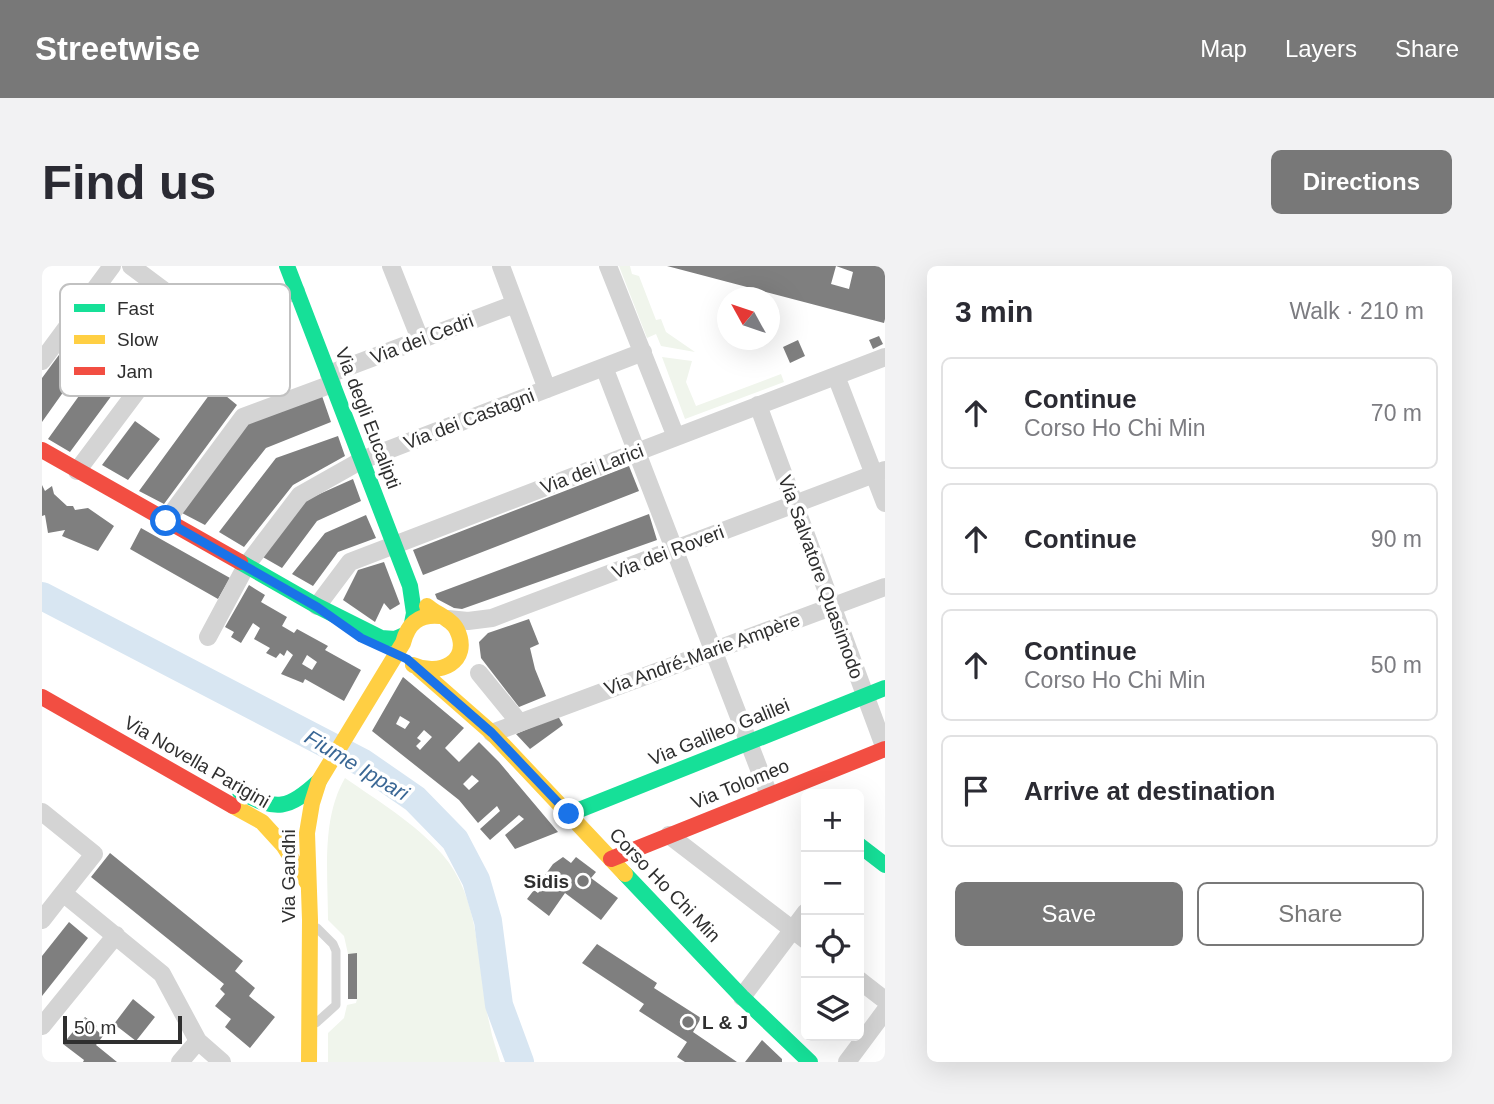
<!DOCTYPE html>
<html lang="en">
<head>
<meta charset="utf-8">
<style>
  body { margin:0; font-family:Helvetica,sans-serif; background:#f2f2f3; color:#2b2b33 }
  .controls { position:absolute; right:21px; bottom:21px; display:grid; overflow:hidden; border-radius:10px; box-shadow:0 7px 28px #0002 }
  .controls button { width:63px; height:63px; display:grid; place-items:center; padding:0; border:0; border-bottom:2px solid #e1e1e2; background:#fff; color:#2b2b33; font:35px sans-serif }
  .compass { position:absolute; left:675px; top:21px; width:63px; height:63px; border-radius:50%; background:#fff; box-shadow:0 7px 28px #0002; rotate:310deg }
  .scale { position:absolute; left:21px; bottom:18px; width:119px; box-sizing:border-box; padding-left:7px; border:4px solid #2f2f2f; border-top:0; font-size:19px; line-height:24px; white-space:nowrap; color:#2f2f2f; -webkit-text-stroke:5px #fff; paint-order:stroke }
  .stop { position:absolute; width:21px; height:21px; margin:-16px; border:5px solid #1a73e8; border-radius:50%; background:#fff }
  .stop.end { background:#1a73e8; border-color:#fff; box-shadow:0 2px 7px #0008 }
  .list { margin:0; padding:0; list-style:none }
  h2 { display:flex; justify-content:space-between; align-items:center; height:91px; margin:0; padding:0 28px; font-size:30px }
  h2 small { font-size:23px; font-weight:400; color:#7c7c81 }
  .list li { display:grid; grid-template-columns:46px 1fr auto; gap:21px; align-items:center; box-sizing:border-box; height:112px; margin:0 14px 14px; padding:0 14px; border:2px solid #e1e1e2; border-radius:10px }
  .list b { display:block; font-size:26px; white-space:nowrap }
  .list p { margin:0; font-size:23px; white-space:nowrap; color:#7c7c81 }
  .list em { font-size:23px; font-style:normal; color:#7c7c81 }
  .actions { display:flex; gap:14px; padding:21px 28px }
  .actions a { flex:1; padding:16px 0; border:2px solid #787878; border-radius:10px; text-align:center; font-size:24px; color:#787878 }
  .actions .main { background:#787878; color:#fff }
  .icon { flex:none; width:38px; height:38px; fill:none; stroke:currentColor; stroke-width:2; stroke-linecap:round; stroke-linejoin:round }
  .map { position:relative; flex:none; width:843px; height:796px; overflow:hidden; border-radius:10px }
  header { display:flex; align-items:center; gap:42px; box-sizing:border-box; height:98px; padding:0 35px; background:#787878; color:#fff }
  header strong { font-size:33px }
  nav { display:flex; gap:38px; margin-inline-start:auto; font-size:24px }
  .intro { display:flex; align-items:center; justify-content:space-between; box-sizing:border-box; height:168px; padding:0 42px }
  h1 { margin:0; font-size:49px }
  .button { padding:18px 32px; border-radius:10px; background:#787878; color:#fff; font-size:24px; font-weight:700 }
  main { display:flex; gap:42px; padding:0 42px }
  aside { flex:1; background:#fff; border-radius:10px; box-shadow:0 7px 28px #0002 }
  .map>svg:first-child { display:block }
  .green { fill:#f0f5ec }
  .lines { fill:none; stroke-linecap:round; stroke-linejoin:round }
  .river { stroke:#d8e6f2; stroke-width:28 }
  .building { fill:#7f7f7f; fill-rule:evenodd }
  .lane { stroke:#d4d4d4; stroke-width:9 }
  .street { stroke:#d4d4d4; stroke-width:18 }
  .fast { stroke:#16e098; stroke-width:16 }
  .slow { stroke:#ffcf43; stroke-width:16 }
  .jam { stroke:#f24e42; stroke-width:16 }
  .route { stroke:#1a73e8; stroke-width:9 }
  .poi-dot { fill:#787878; stroke:#fff; stroke-width:2.5 }
  .labels { text-anchor:middle; dominant-baseline:central; stroke-width:7; stroke-linejoin:round; paint-order:stroke }
  .street-label { font-size:19px; fill:#2f2f2f; stroke:#fff }
  .poi-label { font-size:19px; font-weight:bold; fill:#2f2f2f; stroke:#fff; text-anchor:end }
  .water-label { font-size:21px; font-style:italic; fill:#3a6795; stroke:#fff }
  .key { fill:#fff; stroke:#c1c1c1; stroke-width:2 }
  .key-label { font-size:19px; fill:#2f2f2f }
</style>
</head>
<body>
<header>
<strong>Streetwise</strong>
<nav><a>Map</a><a>Layers</a><a>Share</a></nav>
</header>
<div class="intro"><h1>Find us</h1><a class="button">Directions</a></div>
<main>
<div class="map">
<svg width="843" height="796" viewBox="0 0 843 796">
  <rect width="100%" height="100%" fill="#fff"/>
  <path class="green" d="M577 0H588L590 8 597 10 614 54 619 53 624 66 653 86 619 80 614 68 605 72Z
    M620 91 650 95 644 116 654 140 739 108 742 116 643 153Z
    M303 512C336 535 373 557 400 588 441 635 434 703 448 760 450 772 455 784 458 796H286V767L302 752 305 739 314 737 315 733V688H306L302 670 286 654C286 608 279 553 303 512Z"/>
  <g class="lines">
    <path class="river" d="M0 330 321 497 373 533 413 574 434 614 446 655 457 739 478 796"/>
  </g>
  <path class="building" d="M625 0H794L789 18 807 23 811 6 794 0H843V53L842 57Z
    M53 40 75 56 46 96 44 94 0 156V112Z
    M85 63 107 79 28 186 6 173Z
    M837 70 841 78 831 83 827 74Z
    M756 74 763 90 748 97 741 81Z
    M173 121 195 139 122 238 97 225Z
    M280 130 289 156 224 182 163 259 140 247 207 155Z
    M93 155 118 173 86 214 60 199Z
    M296 170 303 190 251 219 202 281 177 266 234 192Z
    M587 200 597 225 381 309 371 284Z
    M311 213 319 235 275 255 240 302 219 290 264 234Z
    M0 219 3 225 10 220 12 228 25 240H31L33 244 46 242 72 260 56 285 20 270 23 264 6 267 3 249 0 250Z
    M607 248 615 274 420 343 412 342 395 333 393 328Z
    M324 249 334 272 296 286 271 320 250 308 283 267Z
    M99 262 188 312 176 333 88 283Z
    M342 296 358 338 348 344 342 337 333 356 301 334 316 304Z
    M207 319 223 329 219 336 245 351 240 360 252 367 255 363 286 380 283 384 319 404 302 435 263 413 261 417 239 408 251 389 245 384 242 390 238 387 234 392 224 387 228 382 212 373 218 362 211 357 199 377 189 371 192 366 183 361ZM265 389 275 396 270 404 260 398Z
    M487 353 497 378 488 382 493 403 504 430 477 441 439 392 437 376 446 367Z
    M361 411 422 462 403 482 417 496 437 476 457 496 516 566 473 583 463 569 482 553 477 549 448 574 438 563 458 545 455 540 436 557 417 534 330 465ZM358 450 368 456 363 463 354 458ZM382 464 390 471 378 484 374 480 379 475 375 472ZM430 509 437 515 427 524 421 518Z
    M516 450 521 459 488 483 474 468Z
    M68 587 201 695 193 705 213 722 207 730 233 751 208 782 183 761 189 753 173 740 183 728 178 723 182 718 49 611Z
    M521 591 529 597 534 591 554 606 549 612 576 632 559 654 523 627 507 650 485 633 492 624 496 627 500 622 496 619 511 598Z
    M27 656 46 672 0 730V690Z
    M555 678 615 717 612 722 659 752 651 766 695 796H643L635 791 645 776 597 745 602 738 540 697Z
    M315 687V733H306V688Z
    M91 733 113 751 94 775 72 758Z
    M43 751 55 760 53 763 61 770 54 779 75 796H41L42 794 21 778Z
    M720 774 740 793V796H703Z"/>
  <g class="lines">
    <path class="lane" d="M274 757 294 739V685L291 678 275 662"/>
    <path class="street" d="M89 0 164 56
      M349 0 378 73
      M459 0 505 123
      M566 0 634 171
      M52 24 126 82
      M0 95 70 0
      M562 101 727 529
      M287 108 473 38
      M794 110 843 237
      M716 139 843 483
      M35 205 140 65 254 25
      M124 255 201 151 290 118
      M275 340 308 296 843 91
      M406 353 426 355 450 352 843 204
      M166 371 204 300 258 229 320 194 601 86
      M437 407 477 456
      M450 467 843 321
      M0 546 52 588 21 627 120 708 156 775 180 796
      M627 569 764 674
      M0 654 21 627
      M817 714 843 734
      M700 731 764 646
      M0 760 74 669
      M138 796 156 775
      M805 796 843 745"/>
    <path class="fast" d="M245 0 368 320 372 347 370 357
      M198 296 275 340 339 372 353 373 362 369
      M198 526C235 545 246 544 277 515
      M527 548 843 422
      M817 579 843 599
      M583 608 700 731 768 796"/>
    <path class="slow" d="M371 399C397 411 430 396 415 364 410 353 394 348 385 340
      M377 403 450 467 583 608
      M191 540 220 556 241 579 266 618
      M267 796 268 654 265 567 270 537 277 515 361 377C366 357 377 348 398 350"/>
    <path class="jam" d="M0 184 198 296
      M0 431 191 540
      M569 593 843 483"/>
  </g>
  <g class="lines">
    <path class="route" d="M124 255 275 341 319 372 365 393 450 467 527 548"/>
  </g>
  <g class="poi-dot">
    <circle cx="541" cy="615" r="7"/>
    <circle cx="646" cy="756" r="7"/>
  </g>
  <g class="labels">
    <g class="street-label">
      <text transform="translate(380 73) rotate(-21)">Via dei Cedri</text>
      <text transform="translate(326 152) rotate(69)">Via degli Eucalipti</text>
      <text transform="translate(427 153) rotate(-21)">Via dei Castagni</text>
      <text transform="translate(550 203) rotate(-21)">Via dei Larici</text>
      <text transform="translate(626 286) rotate(-21)">Via dei Roveri</text>
      <text transform="translate(779 311) rotate(70)">Via Salvatore Quasimodo</text>
      <text transform="translate(660 388) rotate(-20)">Via André-Marie Ampère</text>
      <text transform="translate(677 466) rotate(-22)">Via Galileo Galilei</text>
      <text transform="translate(155 496) rotate(30)">Via Novella Parigini</text>
      <text transform="translate(698 518) rotate(-22)">Via Tolomeo</text>
      <text transform="translate(246 610) rotate(-90)">Via Gandhi</text>
      <text transform="translate(623 619) rotate(46)">Corso Ho Chi Min</text>
    </g>
    <g class="poi-label">
      <text x="527" y="615">Sidis</text>
      <text x="660" y="756" text-anchor="start">L &amp; J</text>
    </g>
    <g class="water-label">
      <text transform="translate(315 499) rotate(31)">Fiume Ippari</text>
    </g>
  </g>
  <rect x="18" y="18" width="230" height="112" rx="10" class="key"/>
  <rect x="32" y="38" width="31" height="8" fill="#16e098"/>
  <rect x="32" y="69" width="31" height="9" fill="#ffcf43"/>
  <rect x="32" y="101" width="31" height="8" fill="#f24e42"/>
  <g class="key-label">
    <text x="75" y="49">Fast</text>
    <text x="75" y="80">Slow</text>
    <text x="75" y="112">Jam</text>
  </g>
</svg>
<div class="controls">
<button>+</button>
<button>−</button>
<button><svg class="icon" aria-label="locate" viewBox="0 0 24 24"><circle cx="12" cy="12" r="6"/><path d="M12 2v4M12 18v4M2 12h4M18 12h4"/></svg></button>
<button><svg class="icon" aria-label="layers" viewBox="0 0 24 24"><path d="M12 4l9 5-9 5-9-5zM3 14l9 5 9-5"/></svg></button>
</div>
<svg class="compass" viewBox="-18 -18 36 36"><path d="M0-13l5 13h-10z" fill="#e53935"/><path d="M0 13l5-13h-10z" fill="#7c7c81"/></svg>
<div class="scale">50 m</div>
<div class="stop" style="left:124px;top:255px"></div>
<div class="stop end" style="left:527px;top:548px"></div>
</div>
<aside>
<h2>3 min<small>Walk · 210 m</small></h2>
<ul class="list">
<li><svg class="icon" aria-label="ahead" viewBox="0 0 24 24"><path d="M12 20V5M6 11l6-6 6 6"/></svg><div><b>Continue</b><p>Corso Ho Chi Min</p></div><em>70 m</em></li>
<li><svg class="icon" aria-label="ahead" viewBox="0 0 24 24"><path d="M12 20V5M6 11l6-6 6 6"/></svg><div><b>Continue</b></div><em>90 m</em></li>
<li><svg class="icon" aria-label="ahead" viewBox="0 0 24 24"><path d="M12 20V5M6 11l6-6 6 6"/></svg><div><b>Continue</b><p>Corso Ho Chi Min</p></div><em>50 m</em></li>
<li><svg class="icon" aria-label="arrive" viewBox="0 0 24 24"><path d="M6 21V4h12l-3 4 3 4H6"/></svg><div><b>Arrive at destination</b></div></li>
</ul>
<div class="actions"><a class="main">Save</a><a>Share</a></div>
</aside>
</main>
</body>
</html>
